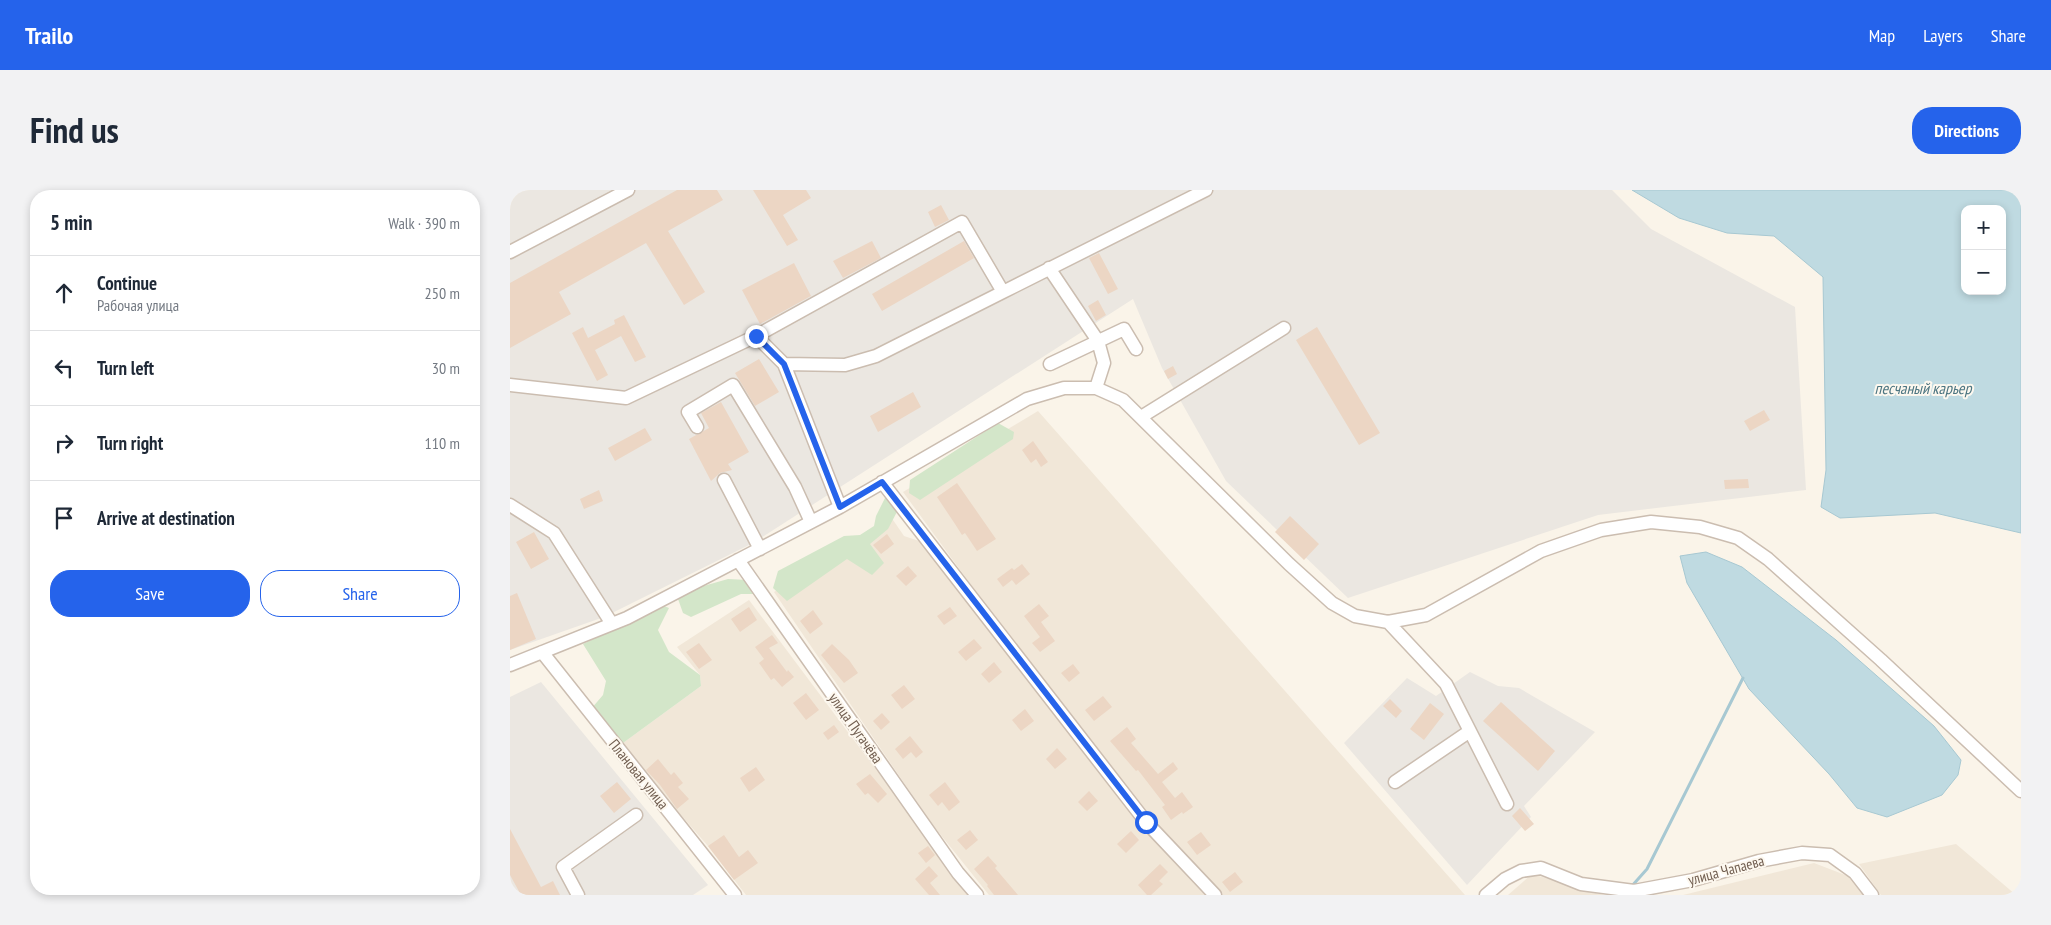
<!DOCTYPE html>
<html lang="en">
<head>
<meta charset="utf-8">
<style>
  body { margin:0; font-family:"PT Sans Narrow",sans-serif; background:#f2f2f3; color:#1f2937 }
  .controls { position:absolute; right:15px; top:15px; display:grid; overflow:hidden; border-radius:10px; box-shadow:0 2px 8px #0003 }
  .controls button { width:45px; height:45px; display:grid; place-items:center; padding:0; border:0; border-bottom:1px solid #e0e1e3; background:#fff; color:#1f2937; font:25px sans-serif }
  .stop { position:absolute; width:15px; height:15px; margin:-11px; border:4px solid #2563eb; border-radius:50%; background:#fff }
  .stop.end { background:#2563eb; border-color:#fff; box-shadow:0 1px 5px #0008 }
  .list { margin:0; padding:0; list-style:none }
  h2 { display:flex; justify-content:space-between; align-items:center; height:65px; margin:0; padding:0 20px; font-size:21px }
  h2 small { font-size:16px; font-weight:400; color:#747a83 }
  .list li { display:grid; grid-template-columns:32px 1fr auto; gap:15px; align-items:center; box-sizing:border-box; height:75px; padding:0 20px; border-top:1px solid #e0e1e3 }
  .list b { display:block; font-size:19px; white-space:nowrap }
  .list p { margin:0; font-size:16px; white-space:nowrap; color:#747a83 }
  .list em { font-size:16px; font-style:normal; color:#747a83 }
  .actions { display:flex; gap:10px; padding:15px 20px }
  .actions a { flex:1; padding:11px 0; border:1px solid #2563eb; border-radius:20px; text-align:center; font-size:18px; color:#2563eb }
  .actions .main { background:#2563eb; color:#fff }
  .icon { flex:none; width:28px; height:28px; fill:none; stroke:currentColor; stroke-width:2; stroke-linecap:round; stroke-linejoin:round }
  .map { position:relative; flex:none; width:1511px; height:705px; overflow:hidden; border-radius:20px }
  header { display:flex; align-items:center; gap:30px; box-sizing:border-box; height:70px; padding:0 25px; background:#2563eb; color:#fff }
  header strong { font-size:24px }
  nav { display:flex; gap:28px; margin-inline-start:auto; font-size:18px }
  .intro { display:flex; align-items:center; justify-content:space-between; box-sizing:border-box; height:120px; padding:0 30px }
  h1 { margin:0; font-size:35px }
  .button { padding:12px 22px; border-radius:20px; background:#2563eb; color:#fff; font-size:18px; font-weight:700 }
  main { display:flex; gap:30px; padding:0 30px }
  aside { flex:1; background:#fff; border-radius:20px; box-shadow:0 2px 8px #0003 }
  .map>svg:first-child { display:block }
  .residential { fill:#f1e7d8 }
  .industrial { fill:#ebe7e1 }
  .green { fill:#d3e6c9 }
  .water { fill:#bfdae1; stroke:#a7c8d2; fill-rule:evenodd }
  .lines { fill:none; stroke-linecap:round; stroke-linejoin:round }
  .stream { stroke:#a7c8d2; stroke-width:3 }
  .building { fill:#ecd6c4 }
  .minor-casing { stroke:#cbbdb0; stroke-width:15 }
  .minor { stroke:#fff; stroke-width:12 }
  .route { stroke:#2563eb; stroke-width:6 }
  .labels { text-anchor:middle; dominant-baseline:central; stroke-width:4; stroke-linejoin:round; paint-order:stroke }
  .street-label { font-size:15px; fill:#715e50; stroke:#fdf8ef }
  .water-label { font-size:16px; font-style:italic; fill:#4c7581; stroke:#fdf8ef }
</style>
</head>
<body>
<header>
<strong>Trailo</strong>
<nav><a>Map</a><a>Layers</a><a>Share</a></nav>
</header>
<div class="intro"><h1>Find us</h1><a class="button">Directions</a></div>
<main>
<aside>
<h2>5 min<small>Walk · 390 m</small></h2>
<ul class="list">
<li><svg class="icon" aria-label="ahead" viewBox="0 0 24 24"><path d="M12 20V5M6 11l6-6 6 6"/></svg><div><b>Continue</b><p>Рабочая улица</p></div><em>250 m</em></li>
<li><svg class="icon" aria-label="left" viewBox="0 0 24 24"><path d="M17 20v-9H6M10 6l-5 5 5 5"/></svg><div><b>Turn left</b></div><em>30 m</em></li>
<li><svg class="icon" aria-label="right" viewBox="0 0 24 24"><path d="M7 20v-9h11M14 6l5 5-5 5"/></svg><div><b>Turn right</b></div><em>110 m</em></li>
<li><svg class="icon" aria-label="arrive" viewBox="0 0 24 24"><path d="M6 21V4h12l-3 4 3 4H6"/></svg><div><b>Arrive at destination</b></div></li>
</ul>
<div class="actions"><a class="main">Save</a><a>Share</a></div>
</aside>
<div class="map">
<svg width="1511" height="705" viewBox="0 0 1511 705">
  <rect width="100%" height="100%" fill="#faf4e9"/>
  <path class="residential" d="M528 221 955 705H711L638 626 470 407 393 302Z
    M381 327 394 346 412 352 623 624 695 705H479L422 634 264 402Z
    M239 410 436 673 462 705H236L198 656 135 584 113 553 191 496 190 485 167 457Z
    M1446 654 1506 705H1371L1349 674Z
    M1304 673 1343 688 1354 705H1173Z
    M1022 684 1093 705H998Z"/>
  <path class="industrial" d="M0 0H1102L1141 39 1285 117 1296 300 1088 325 838 408 716 291 652 178 623 109 243 353 94 427 0 460Z
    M960 482 988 496 1009 498 1085 542 1014 616 1021 627 957 695 834 553 897 488 926 506Z
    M31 492 198 695 183 705H0V507Z"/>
  <path class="green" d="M488 233 504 242 503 249 410 310 399 303 400 290Z
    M376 306 389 318 378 339 360 354 374 373 362 385 337 369 277 411 263 398 268 381 334 346 350 345 364 336 366 326Z
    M218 389 238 390 249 404H231L181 427 173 423 168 409 190 397Z
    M149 414 159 418 148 440 159 462 190 485 191 496 113 553 81 519 93 505 96 491 73 454 132 426Z"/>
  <path class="water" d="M1122 0H1511V343L1425 323 1330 328 1311 317 1316 280 1313 87 1264 46 1217 43 1169 28ZM1455 19H1492V101H1455Z
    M1196 362 1232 377 1326 450 1424 536 1451 570 1448 585 1432 605 1377 627 1347 618 1319 584 1239 499 1177 393 1170 366Z"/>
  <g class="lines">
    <path class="stream" d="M1121 697 1137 679 1233 488"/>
  </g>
  <path class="building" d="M167 0H207L213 10 158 41 195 102 174 115 136 53 49 102 61 124 0 158V93Z
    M243 0H296L301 8 273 25 288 50 277 56Z
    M431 15 439 30 425 37 418 22Z
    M362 51 371 68 333 88 323 71Z
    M454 51 464 68 372 121 362 104Z
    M589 63 608 99 598 104 579 68Z
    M284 73 301 106 250 134 232 100Z
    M588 110 596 125 586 131 578 116Z
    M114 125 136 167 125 172 111 146 85 160 98 185 87 191 62 143 73 137 78 148 105 134 104 130Z
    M807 137 870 243 849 255 786 150Z
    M249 169 269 202 245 216 225 183Z
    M663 176 667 184 658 189 654 181Z
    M403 202 411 217 368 242 360 226Z
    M211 212 239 262 218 274 222 280 210 283 201 291 179 249 199 238 191 223Z
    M1254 220 1260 230 1240 241 1234 231Z
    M135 238 142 250 105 271 98 258Z
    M523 251 538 272 531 277 526 269 521 273 512 260Z
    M1238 289 1239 298 1215 299 1214 290Z
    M447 293 486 349 467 361 455 343 452 345 445 334 427 307Z
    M89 300 93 311 74 319 70 309Z
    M780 326 809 354 794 370 765 342Z
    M24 342 39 369 21 379 6 352Z
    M377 344 384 354 371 364 363 355Z
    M512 374 520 384 506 395 502 390 493 397 487 389 502 378 504 380Z
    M398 376 407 386 396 396 386 386Z
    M7 403 26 449 0 460V406Z
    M529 414 539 426 531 432 545 451 530 462 522 453 530 447 514 426Z
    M239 417 247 430 230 442 221 429Z
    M440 417 447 426 434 435 427 426Z
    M303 420 313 434 300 444 290 431Z
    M262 445 268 453 259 458 277 482 278 480 284 487 272 497 264 488 261 490 249 473 254 469 245 457Z
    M464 449 472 458 456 471 448 462Z
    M189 453 202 470 189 479 176 462Z
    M322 454 339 470 348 483 334 493 311 465Z
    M484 472 492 482 479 493 471 484Z
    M563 474 570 483 559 492 551 483Z
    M394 495 405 509 392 519 381 505Z
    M296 503 309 520 296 530 283 513Z
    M593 506 602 517 584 531 575 520Z
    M880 509 892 521 886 528 873 516Z
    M991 512 1045 561 1028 581 973 531Z
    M920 513 934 524 914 550 900 539Z
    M515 519 524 531 511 541 502 530Z
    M372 523 380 532 371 540 363 531Z
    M324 535 329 542 318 550 313 543Z
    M617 537 626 549 621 553 648 584 663 572 668 579 652 592 665 608 672 602 683 617 673 624 672 622 661 630 652 617 655 615 628 580 626 581 600 551Z
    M400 546 413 562 406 568 401 562 393 569 385 559Z
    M547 558 557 569 545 579 536 569Z
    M148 569 161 585 164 582 173 593 168 597 179 609 167 619 150 595 136 580Z
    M246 577 255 590 239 602 230 588Z
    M360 584 377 604 368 613 358 603 355 605 346 594Z
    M107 592 121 609 104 623 90 606Z
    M435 592 450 612 439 621 432 612 428 616 419 605Z
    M579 601 588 611 577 621 568 612Z
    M1010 618 1024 634 1015 641 1002 626Z
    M0 639 31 697 43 691 50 705H11L0 685Z
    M460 640 468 650 456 660 447 650Z
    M621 641 629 650 616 663 607 654Z
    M691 642 701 655 687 665 677 652Z
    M214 645 229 667 238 660 248 673 224 690 198 656Z
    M418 656 425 665 416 673 408 663Z
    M478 666 487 676 485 678 508 705H484L477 696 478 695 464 679Z
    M650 674 658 682 649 691 653 694 641 705H637L628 695Z
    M419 676 428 686 420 693 430 705H419L405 689Z
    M725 682 733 692 720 702 712 692Z"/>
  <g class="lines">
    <g class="minor-casing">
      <path id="minor" d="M0 62 118 0
        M539 78 588 151 594 173 586 198
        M246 146 274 174 335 175 366 166 493 102
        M274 174 330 317
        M540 174 614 139 626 159
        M0 195 116 208 246 146 452 32 493 102 696 0
        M631 227 774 138
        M187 237 178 222 223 195 285 297 301 332
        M214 290 250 359
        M372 292 636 632 705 705
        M0 315 44 343 102 434
        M228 370 448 683 467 705
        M878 432 936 494 997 614
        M32 462 225 705
        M0 475 117 428 330 317 517 209 554 198H586L613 210 779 374 822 413 845 426 878 432 916 425 1031 361 1091 340 1141 332 1190 337 1228 348 1258 369 1371 470 1511 601
        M885 592 960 541
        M68 705 53 677 126 625
        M976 705 995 689 1011 681 1031 678 1071 694 1124 701 1183 690 1249 671 1292 663 1320 665 1345 683 1362 705"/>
    </g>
    <use href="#minor" class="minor"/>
  </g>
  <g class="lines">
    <path class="route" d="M246 146 274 174 330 317 372 292 636 632"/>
  </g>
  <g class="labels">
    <g class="street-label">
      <text transform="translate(346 538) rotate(55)">улица Пугачёва</text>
      <text transform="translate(129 584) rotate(51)">Плановая улица</text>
      <text transform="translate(1216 680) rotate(-15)">улица Чапаева</text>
    </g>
    <g class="water-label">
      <text x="1413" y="198">песчаный карьер</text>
    </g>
  </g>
</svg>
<div class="controls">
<button>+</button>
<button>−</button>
</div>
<div class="stop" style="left:636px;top:632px"></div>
<div class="stop end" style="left:246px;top:146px"></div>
</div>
</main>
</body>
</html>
